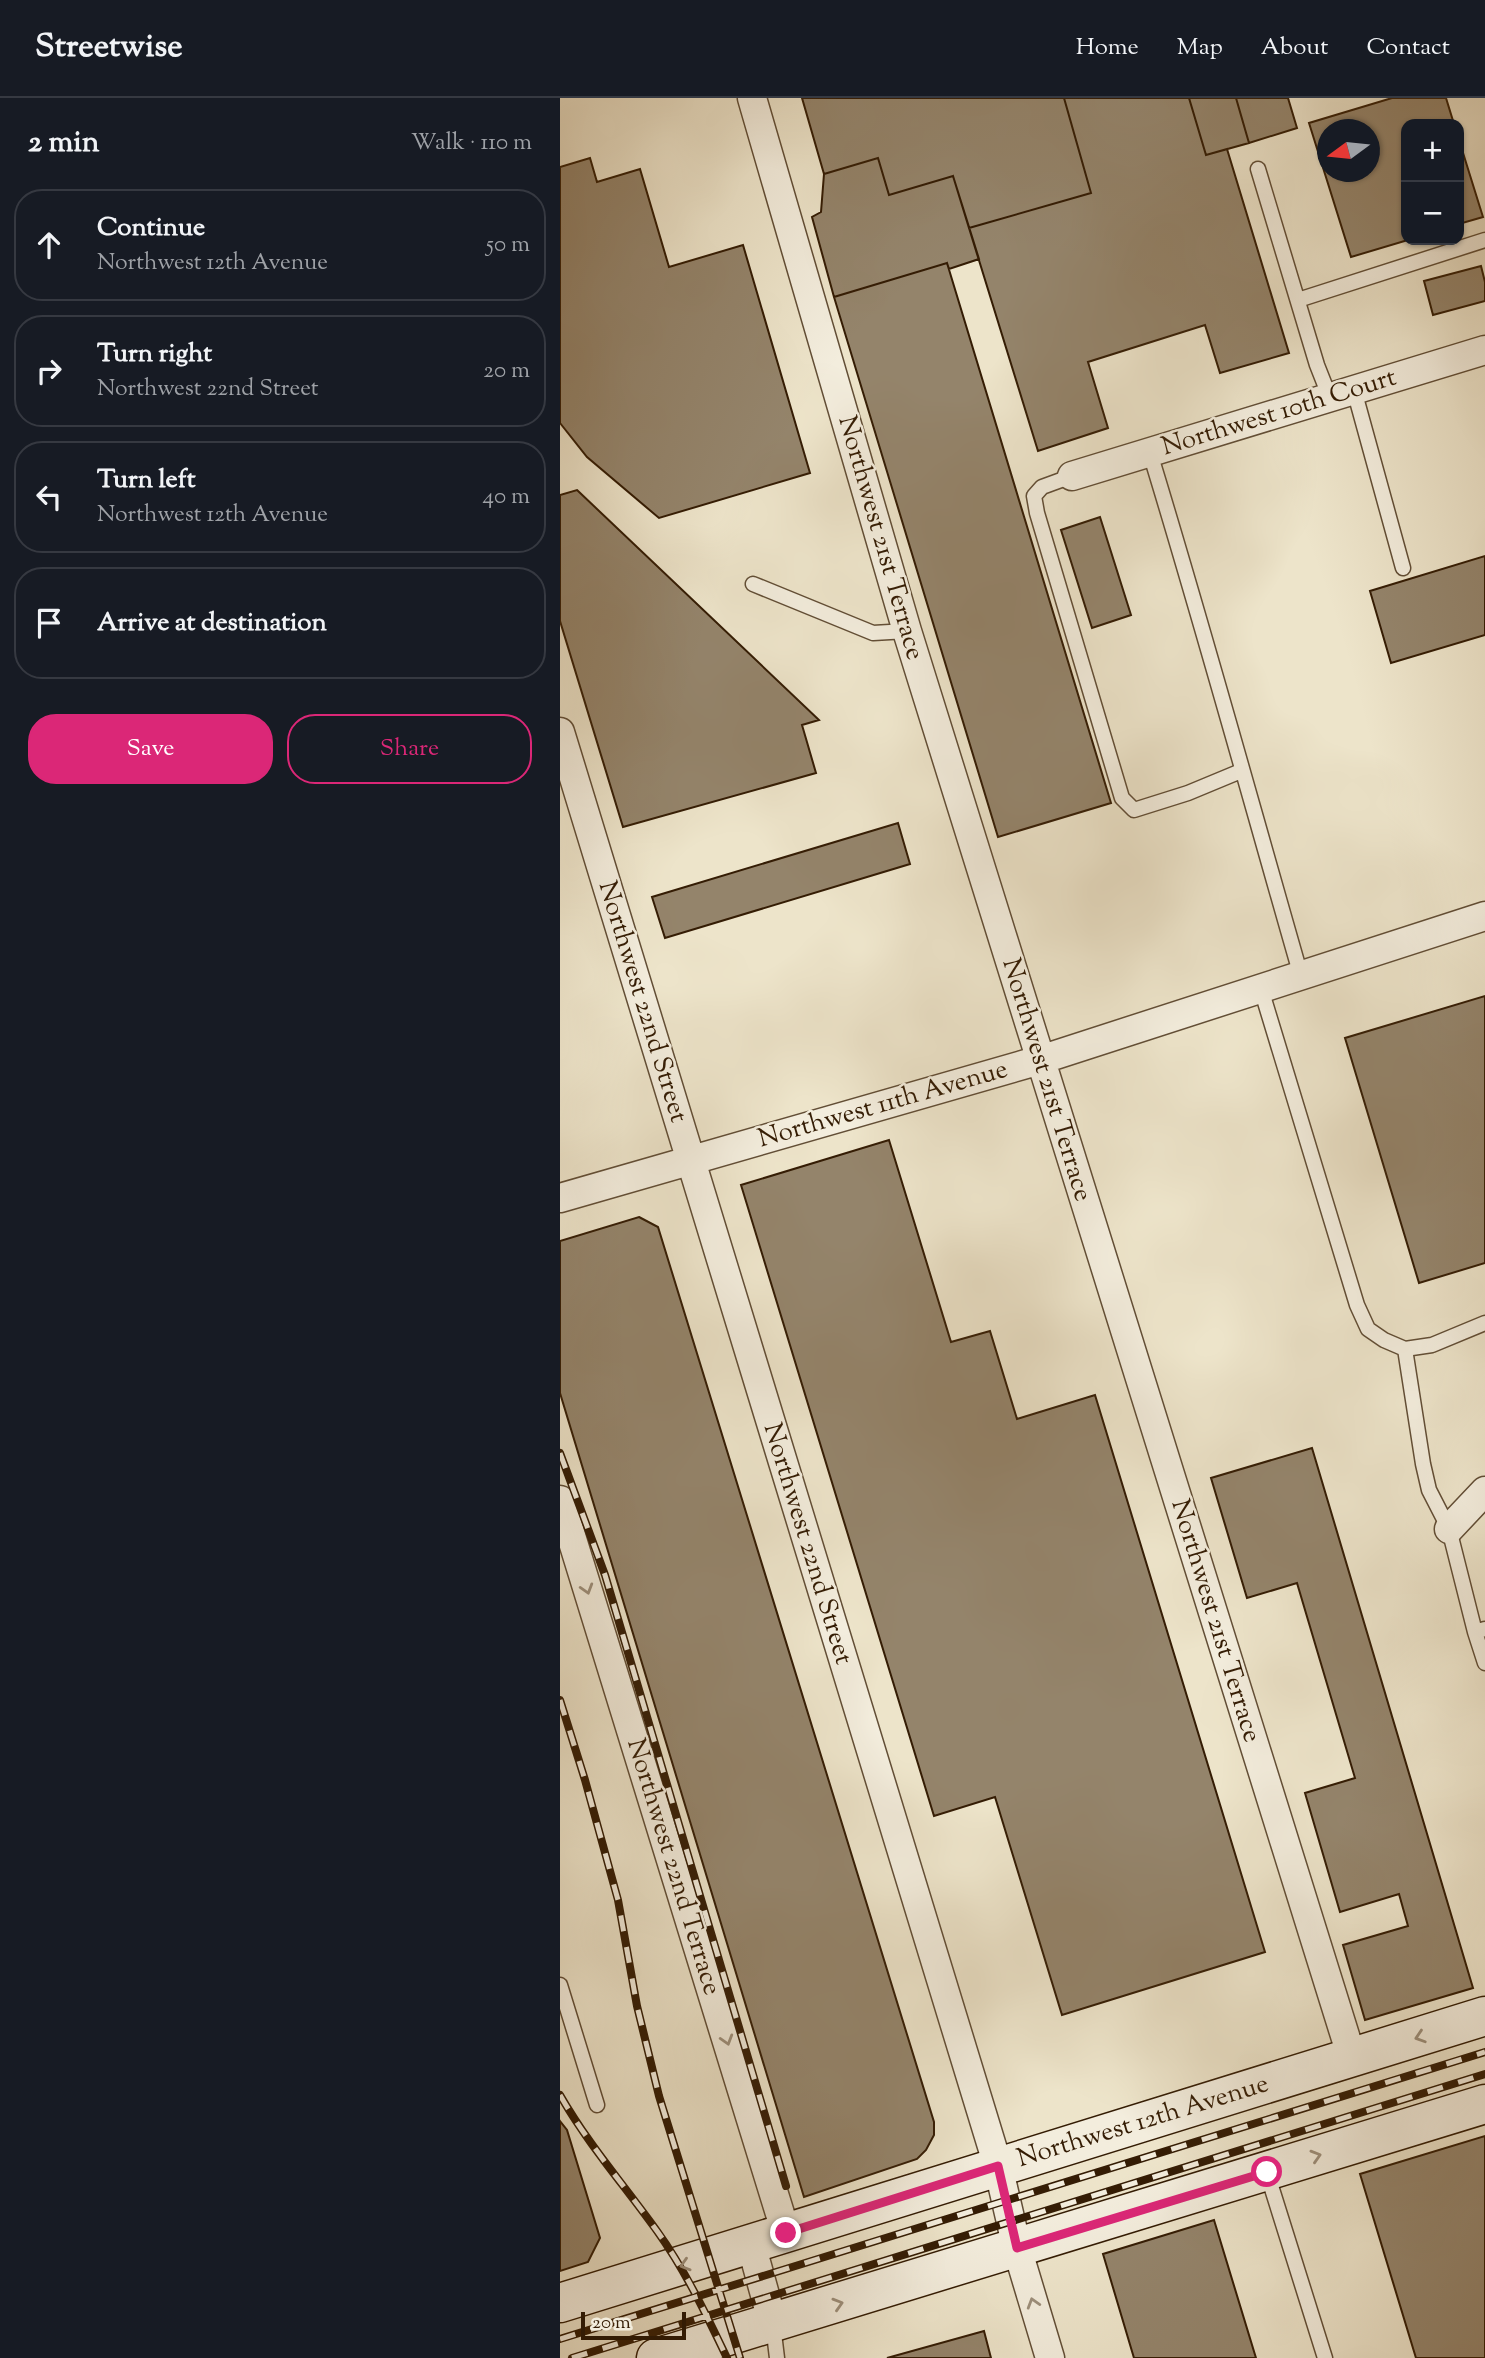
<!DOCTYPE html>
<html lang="en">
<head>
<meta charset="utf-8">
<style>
  body { margin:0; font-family:"Sorts Mill Goudy",serif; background:#242831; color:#f1f3f6 }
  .controls { position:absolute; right:21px; top:21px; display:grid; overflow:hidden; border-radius:14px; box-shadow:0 2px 5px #0004 }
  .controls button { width:63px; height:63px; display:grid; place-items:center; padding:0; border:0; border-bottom:2px solid #363941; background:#171b24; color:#f1f3f6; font:35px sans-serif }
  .compass { position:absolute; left:757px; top:21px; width:63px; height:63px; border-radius:50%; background:#171b24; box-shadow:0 2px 5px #0004; rotate:255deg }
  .scale { position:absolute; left:21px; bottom:18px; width:105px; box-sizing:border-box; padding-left:7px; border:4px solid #341c04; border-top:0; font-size:19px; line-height:24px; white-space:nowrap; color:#341c04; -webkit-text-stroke:5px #f3eddd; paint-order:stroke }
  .stop { position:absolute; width:21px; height:21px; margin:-16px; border:5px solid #db2777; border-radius:50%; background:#fff }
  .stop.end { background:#db2777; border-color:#fff; box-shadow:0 2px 7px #0008 }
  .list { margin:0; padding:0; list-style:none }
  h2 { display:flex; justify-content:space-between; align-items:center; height:91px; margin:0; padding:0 28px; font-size:30px }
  h2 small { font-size:23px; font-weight:400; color:#9ea1a6 }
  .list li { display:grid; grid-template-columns:46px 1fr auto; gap:21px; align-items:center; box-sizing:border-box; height:112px; margin:0 14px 14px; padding:0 14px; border:2px solid #363941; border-radius:28px }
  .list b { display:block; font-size:26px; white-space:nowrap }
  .list p { margin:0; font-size:23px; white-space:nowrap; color:#9ea1a6 }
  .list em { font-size:23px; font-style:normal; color:#9ea1a6 }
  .actions { display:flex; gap:14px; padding:21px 28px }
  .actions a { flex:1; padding:16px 0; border:2px solid #db2777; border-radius:28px; text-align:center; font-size:24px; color:#db2777 }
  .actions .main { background:#db2777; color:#fff }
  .icon { flex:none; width:38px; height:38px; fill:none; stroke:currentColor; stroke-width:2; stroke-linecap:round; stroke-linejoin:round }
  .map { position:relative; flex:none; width:925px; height:2260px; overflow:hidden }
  header { display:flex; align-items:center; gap:42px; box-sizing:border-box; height:98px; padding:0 35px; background:#171b24; border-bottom:2px solid #363941 }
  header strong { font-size:33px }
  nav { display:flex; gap:38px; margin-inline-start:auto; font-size:24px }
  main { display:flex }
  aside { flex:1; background:#171b24 }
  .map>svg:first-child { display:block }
  .building { fill:#94846b; stroke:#341c04; stroke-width:2; fill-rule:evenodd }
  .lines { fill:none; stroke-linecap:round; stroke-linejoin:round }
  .service-casing { stroke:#624e36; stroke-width:17 }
  .minor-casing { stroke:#624e36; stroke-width:31 }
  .secondary-casing { stroke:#341c04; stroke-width:41 }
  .service { stroke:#f3eddd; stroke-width:14 }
  .minor { stroke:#f3eddd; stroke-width:28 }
  .secondary { stroke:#f3eddd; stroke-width:38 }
  .rail-casing { stroke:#341c04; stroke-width:8 }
  .rail { stroke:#f3eddd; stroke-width:5; stroke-dasharray:16; stroke-linecap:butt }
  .oneway { stroke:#9d8f7b }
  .route { stroke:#db2777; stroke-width:9 }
  .labels { text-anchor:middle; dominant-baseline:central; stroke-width:5; stroke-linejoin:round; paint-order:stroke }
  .street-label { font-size:26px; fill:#341c04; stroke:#f3eddd }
</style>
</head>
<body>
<header>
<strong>Streetwise</strong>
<nav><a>Home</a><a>Map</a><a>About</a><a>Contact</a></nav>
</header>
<main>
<aside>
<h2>2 min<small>Walk · 110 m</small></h2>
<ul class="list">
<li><svg class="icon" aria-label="ahead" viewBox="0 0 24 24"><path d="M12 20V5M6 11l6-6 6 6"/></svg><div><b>Continue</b><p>Northwest 12th Avenue</p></div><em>50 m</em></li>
<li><svg class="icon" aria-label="right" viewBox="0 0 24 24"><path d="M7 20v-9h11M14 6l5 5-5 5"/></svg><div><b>Turn right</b><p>Northwest 22nd Street</p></div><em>20 m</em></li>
<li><svg class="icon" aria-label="left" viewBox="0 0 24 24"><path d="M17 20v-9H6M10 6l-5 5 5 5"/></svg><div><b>Turn left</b><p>Northwest 12th Avenue</p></div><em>40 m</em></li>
<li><svg class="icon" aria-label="arrive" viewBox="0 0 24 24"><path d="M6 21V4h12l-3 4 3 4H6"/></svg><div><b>Arrive at destination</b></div></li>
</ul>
<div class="actions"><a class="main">Save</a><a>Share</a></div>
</aside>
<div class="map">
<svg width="925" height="2260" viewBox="0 0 925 2260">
  <rect width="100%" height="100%" fill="#ede4ca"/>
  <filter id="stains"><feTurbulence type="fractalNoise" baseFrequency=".00286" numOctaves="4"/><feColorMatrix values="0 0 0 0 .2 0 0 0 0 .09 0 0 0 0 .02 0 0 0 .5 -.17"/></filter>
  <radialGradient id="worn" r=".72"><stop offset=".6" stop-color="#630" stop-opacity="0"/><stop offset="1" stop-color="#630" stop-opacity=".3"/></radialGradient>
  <path class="building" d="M242 0H504L531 95 409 130 393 78 329 97 318 60 264 76Z
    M504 0H629L646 57 667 51 729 255 660 275 645 227 528 264 548 330 478 353 409 130 531 95Z
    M629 0H676L689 45 646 57Z
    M676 0H728L737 30 689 45Z
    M832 0H886L894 26H846L848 142 791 159 749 25ZM768 32H810V74H768Z
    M899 42 923 119 899 126Z
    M30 60 37 84 80 71 109 169 183 147 250 375 99 420 27 359 0 325V69Z
    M318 60 329 97 393 78 419 161 389 171 387 165 274 199 252 119 261 114 264 76Z
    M387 165 551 705 438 739 274 199Z
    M921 168 925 184V203L873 217 864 183Z
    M17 392 259 622 242 627 256 675 63 729 0 523V397Z
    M540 419 571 517 532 530 501 432Z
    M925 458V537L831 565 810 493Z
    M338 725 350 766 105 840 92 799Z
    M925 898V1165L859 1185 785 940Z
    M329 1042 391 1244 430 1233 457 1321 535 1297 705 1854 502 1917 435 1699 374 1718 181 1087Z
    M79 1119 98 1129 374 2024V2037L366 2052 357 2061 244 2099 0 1295V1143Z
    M752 1350 913 1890 805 1922 783 1847 848 1828 839 1796 780 1814 745 1695 795 1680 737 1485 687 1500 651 1380Z
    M0 2023 7 2032 40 2140 28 2164 0 2173Z
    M925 2038V2260H856L800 2076Z
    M654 2122 696 2260H574L543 2156Z
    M424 2233 431 2260H327Z"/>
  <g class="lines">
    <g class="service-casing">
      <path id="service" d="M698 71 757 267 770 300
        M738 202 925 142
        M794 292 843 470
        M590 355C643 528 691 704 741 878
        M512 378 482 389 474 398 477 415 562 700 574 712 628 695 681 673
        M193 486 313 535 347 533
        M701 891 797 1207 808 1231 824 1242 845 1251 872 1247 925 1225
        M845 1251 863 1366 869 1392 889 1431 915 1534
        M925 1531 915 1534 925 1565
        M0 1887 37 2007
        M707 2075 765 2260
        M213 2227 217 2260"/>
    </g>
    <g class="minor-casing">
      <path id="minor" d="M192 0 347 533 792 1960
        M512 378 925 252
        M0 634 438 2068 457 2150 490 2260
        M0 1100 480 962 925 818
        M0 1402 226 2135
        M889 1431 925 1393
        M191 2146 213 2226"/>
    </g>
    <g class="secondary-casing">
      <path id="secondary" d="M0 2205 925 1918
        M96 2260 925 2006"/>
    </g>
    <use href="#service" class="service"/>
    <use href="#minor" class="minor"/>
    <use href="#secondary" class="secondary"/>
    <g class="rail-casing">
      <path id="rail" d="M0 1355 45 1477 226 2088
        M0 1602 25 1682 58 1802 77 1908 99 1998 180 2260
        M0 1997C28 2046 64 2087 97 2133 125 2172 146 2216 167 2260
        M0 2241 925 1954
        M12 2260 925 1976"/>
    </g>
    <use href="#rail" class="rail"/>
  </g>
  <defs><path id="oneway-chevron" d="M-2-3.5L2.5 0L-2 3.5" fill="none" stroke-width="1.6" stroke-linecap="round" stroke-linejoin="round" transform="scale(1.75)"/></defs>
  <g class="oneway">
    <use href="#oneway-chevron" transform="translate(27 1491) rotate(73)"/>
    <use href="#oneway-chevron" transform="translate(860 1939) rotate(162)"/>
    <use href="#oneway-chevron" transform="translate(167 1942) rotate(73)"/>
    <use href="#oneway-chevron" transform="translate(756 2058) rotate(-17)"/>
    <use href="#oneway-chevron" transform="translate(125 2167) rotate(163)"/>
    <use href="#oneway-chevron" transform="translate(473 2205) rotate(-107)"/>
    <use href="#oneway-chevron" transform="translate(278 2206) rotate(-17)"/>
  </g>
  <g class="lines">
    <path class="route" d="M226 2135 438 2068 457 2150 707 2074"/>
  </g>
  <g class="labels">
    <g class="street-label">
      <text transform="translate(719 315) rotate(-17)">Northwest 10th Court</text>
      <text transform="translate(320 440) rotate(74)">Northwest 21st Terrace</text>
      <text transform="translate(82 904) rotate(73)">Northwest 22nd Street</text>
      <text transform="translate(486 982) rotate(73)">Northwest 21st Terrace</text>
      <text transform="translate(323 1007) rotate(-16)">Northwest 11th Avenue</text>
      <text transform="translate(247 1446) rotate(73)">Northwest 22nd Street</text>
      <text transform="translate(655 1523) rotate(73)">Northwest 21st Terrace</text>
      <text transform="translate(113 1769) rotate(73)">Northwest 22nd Terrace</text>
      <text transform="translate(583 2024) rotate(-17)">Northwest 12th Avenue</text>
    </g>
  </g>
  <rect width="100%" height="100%" filter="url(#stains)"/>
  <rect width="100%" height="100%" fill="url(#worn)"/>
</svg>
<div class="controls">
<button>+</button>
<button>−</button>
</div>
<svg class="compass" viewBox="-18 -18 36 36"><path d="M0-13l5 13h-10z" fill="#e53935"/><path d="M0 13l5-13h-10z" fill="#9ea1a6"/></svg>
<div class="scale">20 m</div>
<div class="stop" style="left:707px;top:2074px"></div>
<div class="stop end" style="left:226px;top:2135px"></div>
</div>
</main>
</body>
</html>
